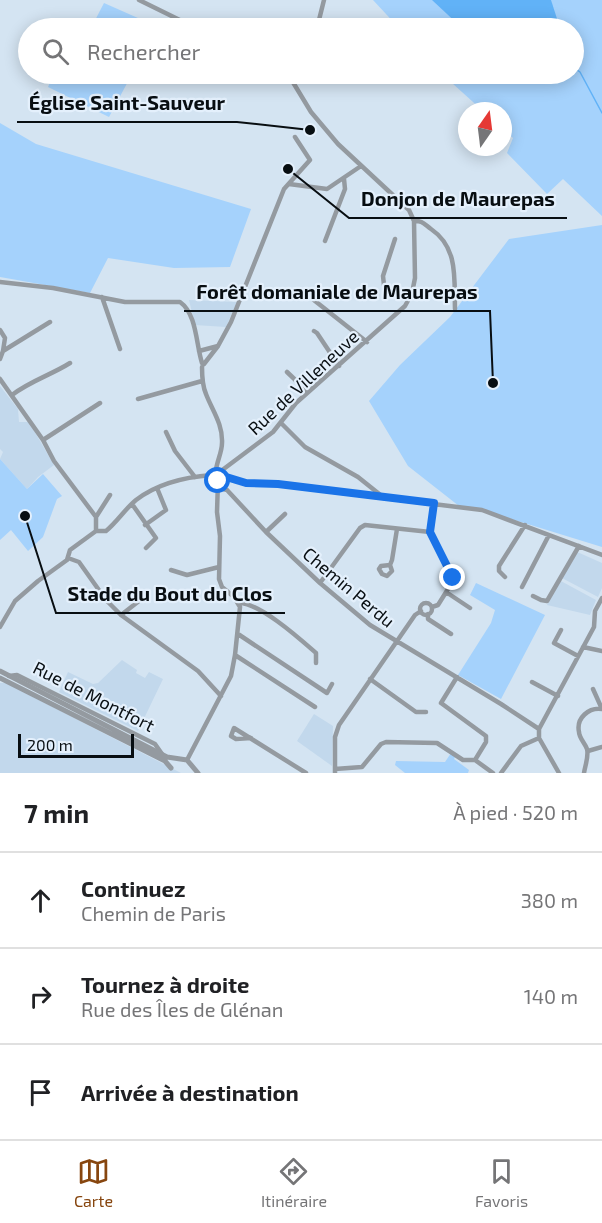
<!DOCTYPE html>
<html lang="fr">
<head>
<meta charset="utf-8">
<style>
  body { margin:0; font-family:"Exo 2",sans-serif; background:#f2f2f2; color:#202124 }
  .compass { position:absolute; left:458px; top:102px; width:54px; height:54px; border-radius:50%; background:#fff; box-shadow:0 3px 15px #0003; rotate:14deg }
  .scale { position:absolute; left:18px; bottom:15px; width:116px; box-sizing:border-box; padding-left:6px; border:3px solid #080e12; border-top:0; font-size:16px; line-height:21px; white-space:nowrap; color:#080e12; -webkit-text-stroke:4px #e4f0fc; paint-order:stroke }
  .stop { position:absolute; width:18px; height:18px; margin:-14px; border:4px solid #1a73e8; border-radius:50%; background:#fff }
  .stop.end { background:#1a73e8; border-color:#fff; box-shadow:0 2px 6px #0008 }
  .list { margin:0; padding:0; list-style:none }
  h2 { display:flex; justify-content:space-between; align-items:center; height:78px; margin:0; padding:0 24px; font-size:26px }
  h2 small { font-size:20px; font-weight:400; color:#757577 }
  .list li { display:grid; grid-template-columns:39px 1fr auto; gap:18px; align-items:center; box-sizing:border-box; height:96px; padding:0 24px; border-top:2px solid #e0e0e0 }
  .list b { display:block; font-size:22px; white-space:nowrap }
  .list p { margin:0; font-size:20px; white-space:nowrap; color:#757577 }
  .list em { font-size:20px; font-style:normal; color:#757577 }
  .icon { flex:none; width:33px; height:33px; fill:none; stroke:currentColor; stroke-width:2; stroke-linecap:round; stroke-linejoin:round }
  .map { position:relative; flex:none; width:602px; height:773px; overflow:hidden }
  .search { position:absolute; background:#fff; box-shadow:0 3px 15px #0003; left:18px; right:18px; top:18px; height:66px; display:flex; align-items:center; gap:15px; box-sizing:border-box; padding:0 21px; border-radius:33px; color:#757577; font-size:22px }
  .sheet { height:366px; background:#fff }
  nav { display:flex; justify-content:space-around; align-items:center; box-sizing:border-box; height:84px; border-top:2px solid #e0e0e0; background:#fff; font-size:16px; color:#757577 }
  nav a { display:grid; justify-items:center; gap:3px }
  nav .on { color:#87460f }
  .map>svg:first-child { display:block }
  .built { fill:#c2d8ec }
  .green { fill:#a5d2fc }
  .water { fill:#61b2f7 }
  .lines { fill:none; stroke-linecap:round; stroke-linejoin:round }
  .stream { stroke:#61b2f7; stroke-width:1.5 }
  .minor { stroke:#949aa0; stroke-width:4.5 }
  .tertiary { stroke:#949aa0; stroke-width:5 }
  .route { stroke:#1a73e8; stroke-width:8 }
  .labels { text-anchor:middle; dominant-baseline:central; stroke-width:4.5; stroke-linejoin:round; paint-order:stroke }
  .street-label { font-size:18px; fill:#080e12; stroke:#e4f0fc }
  .leader { fill:none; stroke:#080e12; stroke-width:2 }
  .callout-dot { fill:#080e12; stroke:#e4f0fc; stroke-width:2 }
  .callout-label { font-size:20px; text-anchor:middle; font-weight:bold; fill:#080e12; stroke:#e4f0fc; stroke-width:4.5; stroke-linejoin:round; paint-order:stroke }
</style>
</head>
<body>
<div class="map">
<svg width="602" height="773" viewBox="0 0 602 773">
  <rect width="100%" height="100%" fill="#d4e4f2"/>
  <path class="built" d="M189 300 237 302 226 327 195 325Z
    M0 386 18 409 19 422H29L54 465 38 477 27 489 0 459 3 452 0 449Z
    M575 551 602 563V588L598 597 560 577Z
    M559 580 596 600 590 615 547 605Z
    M122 660 137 670 136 673 145 678 149 672 163 679 138 731 59 692 68 672 93 684 98 683Z
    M0 683H6L181 773H0Z
    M314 714 333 726 332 766 297 741Z"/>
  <path class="green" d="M373 0H602V216L563 179 547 194 507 153 513 138 503 129V111H483L442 74H574V28H399Z
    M104 3 147 22 145 28H91Z
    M54 74H132L109 117 48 87Z
    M0 123 36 144 251 209 230 267 174 268 108 258 90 293 0 277Z
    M602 225V547L489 512 459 506 408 466 369 401 400 365 450 317 509 239Z
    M0 459 27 489 43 474 62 496 57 499 43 537 28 551 11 530 0 540Z
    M476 583 545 615 501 699 458 675 491 623 495 610 470 595Z
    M451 753 455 757 454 759 469 770 468 773H405L395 765 396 761 445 762Z"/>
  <path class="water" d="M432 0H551L560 28H462Z"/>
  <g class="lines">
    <path class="stream" d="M574 68 580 72 602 113"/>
    <path class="minor" d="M139 0 196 28
      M317 28 324 0
      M289 184 327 189 361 166
      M414 221C422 220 425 225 431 229 459 248 454 280 455 309
      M395 239 383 276 384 285 402 297 409 299
      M325 241 345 189 344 179
      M0 282 53 288 125 302H180C197 314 196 345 202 363
      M102 297 120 349
      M310 297 367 342
      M0 330 5 338 3 351 0 359
      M314 331 317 333 339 366
      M3 351 50 322
      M199 351 218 346
      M204 364 218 346 231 322 284 189 310 160 295 137
      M202 367C202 376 202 385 206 394 212 410 223 424 222 443 222 452 217 461 216 470
      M287 372 308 392
      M0 379 43 440 54 461 96 517V531
      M12 395C30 381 51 375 70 363
      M138 399 202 381
      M281 423 305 447 358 477 383 497
      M166 432 175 451 195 477
      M43 440 100 403
      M211.5 475a5.5 5.5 0 1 1 11 0a5.5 5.5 0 1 1-11 0Z
      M221 471 273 432 296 403 405 306 412 293 415 278 414 221 409 210 338 144 311 112 288 74
      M223 476 246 483 278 485 482 510 602 555
      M217 487 227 490 266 532 320 583 370 625 501 704 539 729
      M132 504 156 538 146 548
      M96 517 110 495
      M145 525 166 510 157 488
      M96 531H106C117 522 125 509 136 500 158 483 185 477 212 475
      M266 532 285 514
      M68 558 79 562 106 600 121 615 198 671 221 696
      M390 565 381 566 379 569 382 574 387 576 392 571 390 565 392 560 397 529
      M171 570 187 575 219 567
      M505 577 499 571V566L525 525
      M320 583 360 528 365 525 430 532
      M522 587 549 535
      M446 592 470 608
      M533 596 541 600 547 601 579 546
      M239 603C260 603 300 639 316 653V663
      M420 609a6 6 0 1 1 12 0a6 6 0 1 1-12 0Z
      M432 607 438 605 453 581 451 574 430 532 433 503
      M428 614V619L451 634
      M121 615 148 594
      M0 627 15 601 38 581 67 560 70 550 96 531
      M561 630 554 643 578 656
      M238 634 327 693 332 684
      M583 647 602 651
      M235 655 315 707
      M9 676 17 675 155 744 162 754
      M457 677 441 703 486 736V742L475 760
      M370 679 416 712H426
      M532 682 558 696
      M593 689 602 709
      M251 738 236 739 231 736 234 728 306 773
      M588 751 602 747
      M187 760 231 676 235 655 240 607 234 597 222 587 219 579 220 536 217 512 218 481
      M335 769 362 767 381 744 386 742 437 743 463 760H475L493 773
      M335 773V737L339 725 415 615 421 611
      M501 773 521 746 539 738
      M559 773 539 738V729L594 627 595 611 602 598
      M584 773C585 766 589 756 587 749 585 743 579 738 579 732 576 718 589 707 602 709"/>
    <path class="tertiary" d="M0 671 167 757 187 760 198 773
      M0 678 165 761 171 768"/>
  </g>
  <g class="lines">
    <path class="route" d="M218 481 223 476 246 483 278 484 434 503 430 532 453 578"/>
  </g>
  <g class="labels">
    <g class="street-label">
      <text transform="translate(303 382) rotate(-43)">Rue de Villeneuve</text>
      <text transform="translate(349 587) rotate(40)">Chemin Perdu</text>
      <text transform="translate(94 696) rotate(27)">Rue de Montfort</text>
    </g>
  </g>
  <path class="leader" d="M310 130L237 122H17M288 169L349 218H567M493 383L490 311H184M25 516L56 613H285"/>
  <g class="callout-dot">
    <circle cx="310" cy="130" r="6"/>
    <circle cx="288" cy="169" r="6"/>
    <circle cx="493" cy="383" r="6"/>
    <circle cx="25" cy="516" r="6"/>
  </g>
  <g class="callout-label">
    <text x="127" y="110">Église Saint-Sauveur</text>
    <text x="458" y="206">Donjon de Maurepas</text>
    <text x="337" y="299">Forêt domaniale de Maurepas</text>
    <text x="170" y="601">Stade du Bout du Clos</text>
  </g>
</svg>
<svg class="compass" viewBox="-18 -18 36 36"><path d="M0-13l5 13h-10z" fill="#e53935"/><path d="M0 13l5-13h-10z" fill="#757577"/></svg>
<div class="scale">200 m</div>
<div class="stop" style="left:218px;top:481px"></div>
<div class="stop end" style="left:453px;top:578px"></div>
<div class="search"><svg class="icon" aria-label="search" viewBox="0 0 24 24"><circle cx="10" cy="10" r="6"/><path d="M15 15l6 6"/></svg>Rechercher</div>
</div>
<section class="sheet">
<h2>7 min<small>À pied · 520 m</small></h2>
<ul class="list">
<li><svg class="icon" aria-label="ahead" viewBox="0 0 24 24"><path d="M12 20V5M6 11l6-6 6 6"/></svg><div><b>Continuez</b><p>Chemin de Paris</p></div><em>380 m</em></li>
<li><svg class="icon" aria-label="right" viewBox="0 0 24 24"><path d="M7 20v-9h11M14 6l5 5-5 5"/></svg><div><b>Tournez à droite</b><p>Rue des Îles de Glénan</p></div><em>140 m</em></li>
<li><svg class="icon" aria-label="arrive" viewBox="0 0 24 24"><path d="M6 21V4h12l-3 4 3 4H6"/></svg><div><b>Arrivée à destination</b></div></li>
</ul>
</section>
<nav>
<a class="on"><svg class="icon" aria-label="map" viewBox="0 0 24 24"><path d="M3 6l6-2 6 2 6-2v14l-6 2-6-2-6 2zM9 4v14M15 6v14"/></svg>Carte</a>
<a><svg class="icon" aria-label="directions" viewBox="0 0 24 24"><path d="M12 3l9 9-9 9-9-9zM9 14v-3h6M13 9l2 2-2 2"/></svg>Itinéraire</a>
<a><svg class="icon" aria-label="saved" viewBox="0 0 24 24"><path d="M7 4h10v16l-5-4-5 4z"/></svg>Favoris</a>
</nav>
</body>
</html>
